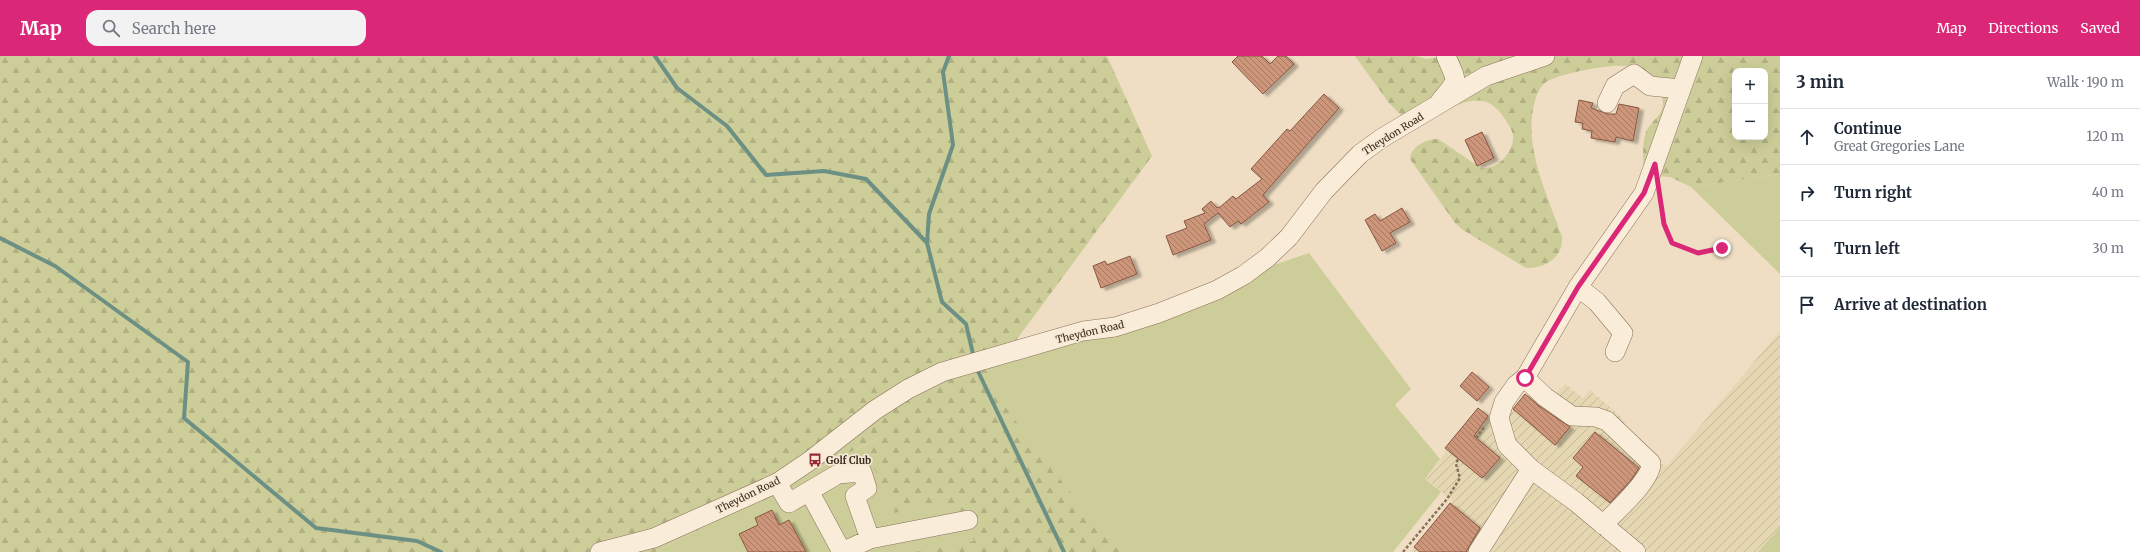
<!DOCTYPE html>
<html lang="en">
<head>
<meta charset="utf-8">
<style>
  body { margin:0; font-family:Merriweather,serif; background:#f2f2f3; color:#1f2937 }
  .controls { position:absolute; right:12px; top:12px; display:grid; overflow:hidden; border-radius:8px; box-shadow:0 4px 16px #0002 }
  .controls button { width:36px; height:36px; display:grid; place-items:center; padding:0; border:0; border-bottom:1px solid #e0e1e3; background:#fff; color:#1f2937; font:20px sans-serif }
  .stop { position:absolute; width:12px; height:12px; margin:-9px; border:3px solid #db2777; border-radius:50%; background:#fff }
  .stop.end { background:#db2777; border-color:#fff; box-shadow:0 1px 4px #0008 }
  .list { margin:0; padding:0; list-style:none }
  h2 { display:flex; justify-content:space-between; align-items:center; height:52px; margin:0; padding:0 16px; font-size:17px }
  h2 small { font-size:13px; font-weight:400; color:#747a83 }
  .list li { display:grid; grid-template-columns:26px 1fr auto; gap:12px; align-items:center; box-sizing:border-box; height:56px; padding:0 16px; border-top:1px solid #e0e1e3 }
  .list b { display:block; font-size:15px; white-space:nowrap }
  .list p { margin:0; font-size:13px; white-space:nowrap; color:#747a83 }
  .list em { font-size:13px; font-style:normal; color:#747a83 }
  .icon { flex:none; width:22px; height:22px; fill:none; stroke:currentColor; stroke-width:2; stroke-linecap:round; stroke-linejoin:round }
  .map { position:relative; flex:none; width:1780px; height:496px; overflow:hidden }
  header { display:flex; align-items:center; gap:24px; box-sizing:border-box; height:56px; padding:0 20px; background:#db2777; color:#fff }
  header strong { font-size:19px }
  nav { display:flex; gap:22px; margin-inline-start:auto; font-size:14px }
  .search { width:280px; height:36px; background:#f2f2f3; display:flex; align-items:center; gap:10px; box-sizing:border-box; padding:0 14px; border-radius:12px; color:#747a83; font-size:15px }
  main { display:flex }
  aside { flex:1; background:#fff }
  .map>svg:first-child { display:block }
  .farmland { fill:url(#farmland-furrows) }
  .grass { fill:#cccd98 }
  .forest { fill:url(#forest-firs); fill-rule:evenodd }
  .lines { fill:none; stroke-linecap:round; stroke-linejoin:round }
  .stream { stroke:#6d9084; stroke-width:4 }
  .building { fill:url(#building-back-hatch); stroke:#895640; filter:url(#shadow) }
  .minor-casing { stroke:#8a6f5a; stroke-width:20 }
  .path { stroke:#8a6f5a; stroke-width:2.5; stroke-dasharray:3 2; stroke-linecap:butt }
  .minor { stroke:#f9ecd8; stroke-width:19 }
  .route { stroke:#db2777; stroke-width:5 }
  .labels { text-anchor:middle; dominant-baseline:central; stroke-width:3.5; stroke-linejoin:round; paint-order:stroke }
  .street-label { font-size:10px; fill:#39291e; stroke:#f6e9d4 }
  .poi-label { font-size:10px; font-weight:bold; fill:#39291e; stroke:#f6e9d4; text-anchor:start }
</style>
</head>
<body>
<header>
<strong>Map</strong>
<div class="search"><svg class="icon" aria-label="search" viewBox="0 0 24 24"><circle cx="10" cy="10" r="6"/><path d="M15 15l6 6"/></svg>Search here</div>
<nav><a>Map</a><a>Directions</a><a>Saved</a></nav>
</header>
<main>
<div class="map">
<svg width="1780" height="496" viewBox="0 0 1780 496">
  <defs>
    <pattern id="farmland-furrows" width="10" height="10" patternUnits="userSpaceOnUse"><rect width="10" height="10" fill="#e4d7b2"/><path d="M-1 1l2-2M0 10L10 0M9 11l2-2" fill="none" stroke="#c4b999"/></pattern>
    <pattern id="forest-firs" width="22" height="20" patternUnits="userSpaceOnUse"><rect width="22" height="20" fill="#cccd98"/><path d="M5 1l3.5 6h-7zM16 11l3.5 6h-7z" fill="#b0b083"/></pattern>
    <pattern id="building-back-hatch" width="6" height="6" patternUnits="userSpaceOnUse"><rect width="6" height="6" fill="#cd957a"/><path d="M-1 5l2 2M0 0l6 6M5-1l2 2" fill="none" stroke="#a77a63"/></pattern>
    <filter id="shadow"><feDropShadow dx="4.5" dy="2.5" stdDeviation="1" flood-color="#0004"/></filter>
  </defs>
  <rect width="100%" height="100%" fill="#efdec4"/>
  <path class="farmland" d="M1780 275V471L1758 496H1410L1452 445 1426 423 1446 396 1445 392 1478 352 1491 362 1504 346 1513 352 1528 335 1546 349 1565 328 1583 342 1590 334 1620 360 1635 384 1666 411Z"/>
  <path class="grass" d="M1780 118V218L1691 131Z
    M1309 197 1411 333 1395 349 1440 403 1425 423 1441 436 1393 496H655L987 327 976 311Z
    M1780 471V496H1758Z"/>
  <path class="forest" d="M0 0H1107L1152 100 984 328 987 327 1082 452 1131 496H915L974 485 962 455 931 447 895 457 864 390 886 378 655 496H0Z
    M1355 0H1416L1426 3 1446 0H1780V118L1691 131 1670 121 1643 119C1644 105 1641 86 1647 74 1653 63 1667 56 1662 42 1660 35 1636 15 1629 11 1616 6 1559 18 1546 26 1541 30 1538 35 1536 41 1521 88 1547 137 1562 181 1564 201 1544 213 1526 212L1463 174 1455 167 1410 103C1411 90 1426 83 1438 83L1481 112C1497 115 1515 95 1513 79 1512 73 1508 68 1505 63 1493 46 1484 41 1463 47 1449 51 1436 61 1423 68L1407 65 1389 47ZM1735 15H1765V81H1735Z"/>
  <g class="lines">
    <path class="stream" d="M655 0 677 32 727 70 766 119 824 115 866 123 927 187
      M949 0 943 16 953 89 929 158 927 187 942 246 966 268 974 302
      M0 182 55 210 188 306 184 362 316 472 417 485 441 496
      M976 311 1064 496"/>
  </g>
  <path class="building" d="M1238 0H1262L1270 8 1278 0H1286L1294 8 1263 38 1232 6Z
    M1324 38 1339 52 1263 139 1269 146 1241 168 1238 165 1230 171 1218 157 1204 168 1211 184 1173 199 1166 180 1187 172 1184 165 1205 157 1202 153 1211 145 1217 152 1220 151 1233 140 1236 143 1262 123 1251 113 1287 73 1290 75Z
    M1579 44 1593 47 1591 52 1608 58H1616L1619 48 1639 52 1633 85 1616 81 1615 86 1591 82 1592 75 1582 73 1583 67 1575 66Z
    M1482 76 1494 102 1477 110 1465 84Z
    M1402 152 1410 166 1390 177 1396 187 1382 195 1365 164 1375 158 1380 165Z
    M1130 200 1137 218 1101 232 1093 210 1105 205 1107 209Z
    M1472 316 1489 331 1477 345 1460 330Z
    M1525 338 1539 350 1570 371 1555 389 1513 353Z
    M1478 352 1488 360 1474 380 1500 402 1482 422 1445 392Z
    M1595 376 1639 412 1631 424 1610 447 1576 420 1583 411 1573 402Z
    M1450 447 1480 472 1467 494 1466 496H1420L1414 491Z
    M772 454 779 469 789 464 806 496H748L739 478 758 469 755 462Z"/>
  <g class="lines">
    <g class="minor-casing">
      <path id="minor" d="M1441 44C1460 22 1457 27 1446 0
        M1607 47 1615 30 1634 18 1650 30 1681 33
        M1578 231 1597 246 1623 277 1615 296
        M1525 322 1545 341 1572 360 1596 361 1607 365 1651 407C1652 424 1615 456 1603 469
        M777 427 789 447 838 418 862 416 867 432 855 440 870 483 842 496 809 435
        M870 483 968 464
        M600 496 654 482 777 427 811 404 875 354 908 333 942 316 1083 275 1115 271 1159 257 1217 234 1244 219 1267 202 1289 181 1324 135 1360 98 1382 82 1486 20 1545 0
        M1478 496 1531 413
        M1636 496 1576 446 1531 413 1507 389 1499 362 1504 346 1516 329 1525 322 1578 231 1644 137 1693 0"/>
    </g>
    <path class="path" d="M1660 142 1664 168 1672 187 1699 197 1722 192
      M1476 382 1485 370
      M1403 496 1447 443 1460 422 1456 408 1458 403"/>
    <use href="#minor" class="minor"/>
  </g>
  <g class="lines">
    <path class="route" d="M1525 322 1578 231 1644 137 1655 108 1664 168 1672 187 1698 197 1722 192"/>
  </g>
  <defs>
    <g id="bus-bare" transform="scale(1.08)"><path d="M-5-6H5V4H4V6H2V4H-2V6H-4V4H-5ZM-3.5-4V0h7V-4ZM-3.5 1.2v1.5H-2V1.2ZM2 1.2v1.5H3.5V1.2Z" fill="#992a35" stroke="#f6e9d4" stroke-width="2.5" paint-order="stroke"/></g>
  </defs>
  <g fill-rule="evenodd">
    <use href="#bus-bare" x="815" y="404"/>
  </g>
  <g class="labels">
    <g class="street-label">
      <text transform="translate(1393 78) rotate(-32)">Theydon Road</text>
      <text transform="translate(1090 276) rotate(-13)">Theydon Road</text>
      <text transform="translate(748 439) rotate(-26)">Theydon Road</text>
    </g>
    <g class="poi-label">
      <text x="826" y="404">Golf Club</text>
    </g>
  </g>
</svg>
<div class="controls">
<button>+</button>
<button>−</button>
</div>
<div class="stop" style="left:1525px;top:322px"></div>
<div class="stop end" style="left:1722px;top:192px"></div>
</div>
<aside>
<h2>3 min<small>Walk · 190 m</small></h2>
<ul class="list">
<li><svg class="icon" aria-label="ahead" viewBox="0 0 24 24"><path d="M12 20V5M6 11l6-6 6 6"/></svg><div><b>Continue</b><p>Great Gregories Lane</p></div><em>120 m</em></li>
<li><svg class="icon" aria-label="right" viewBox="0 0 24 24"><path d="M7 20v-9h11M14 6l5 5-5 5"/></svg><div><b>Turn right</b></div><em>40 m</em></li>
<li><svg class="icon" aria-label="left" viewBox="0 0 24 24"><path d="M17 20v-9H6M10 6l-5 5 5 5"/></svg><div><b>Turn left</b></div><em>30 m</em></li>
<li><svg class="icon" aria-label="arrive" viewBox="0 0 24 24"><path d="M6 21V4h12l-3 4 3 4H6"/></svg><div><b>Arrive at destination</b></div></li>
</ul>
</aside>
</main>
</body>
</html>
